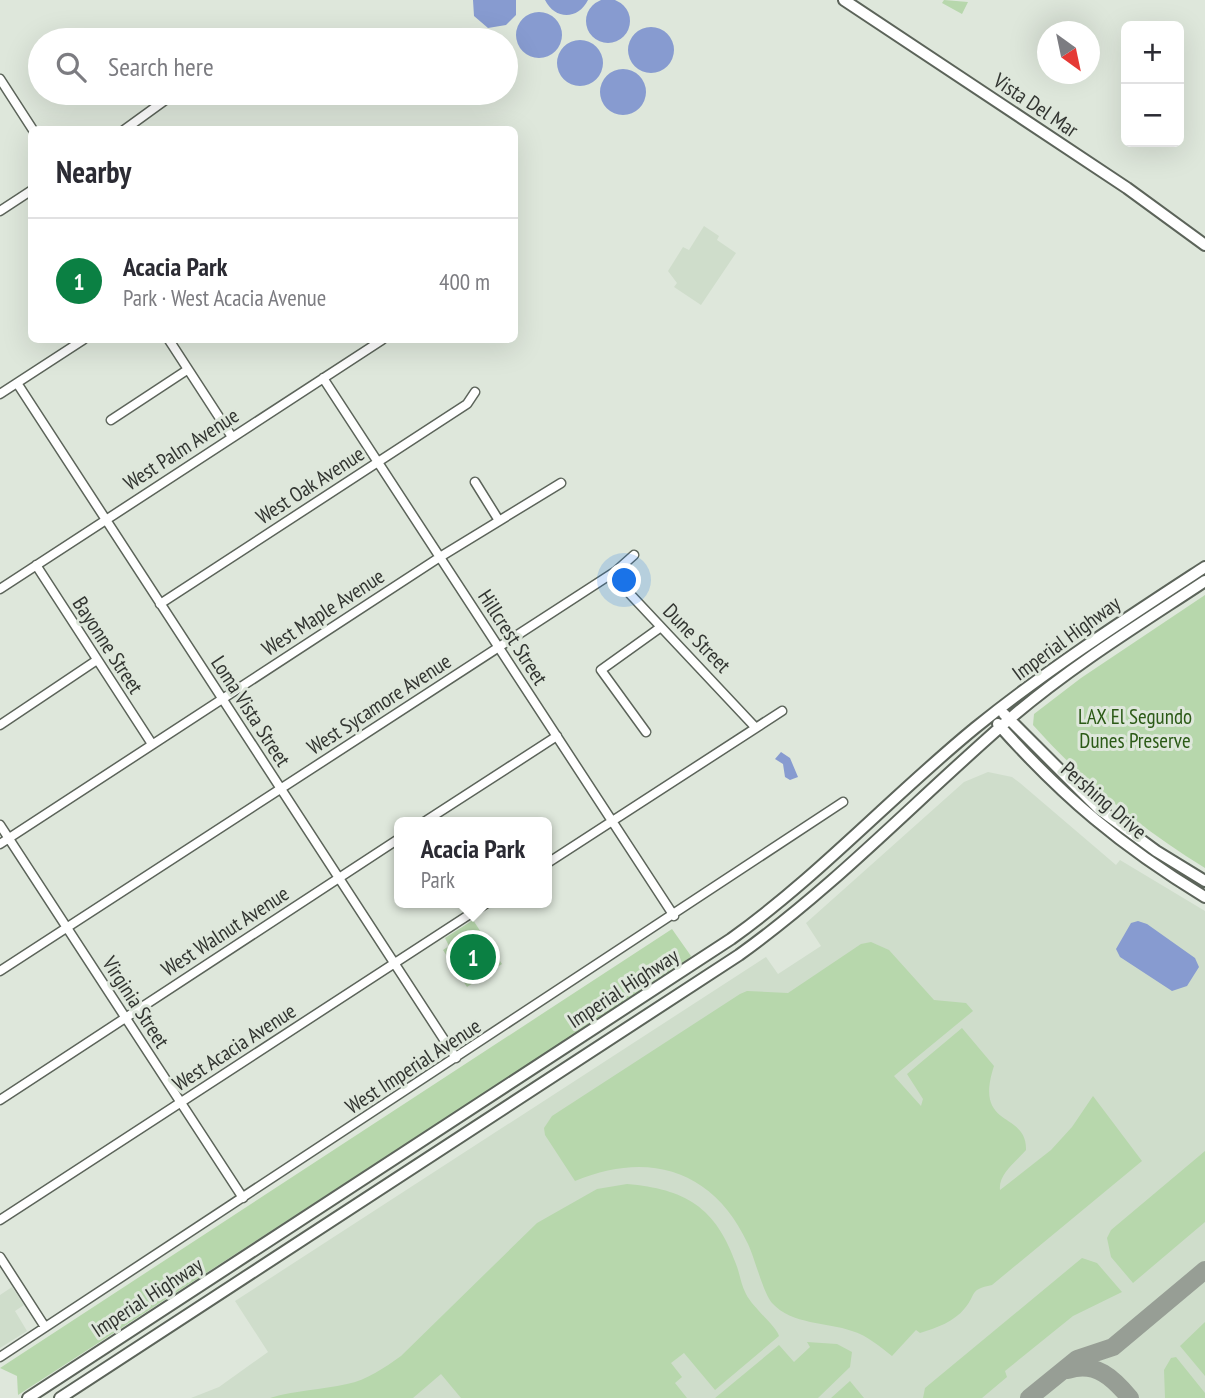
<!DOCTYPE html>
<html lang="en">
<head>
<meta charset="utf-8">
<style>
  body { margin:0; font-family:"PT Sans Narrow",sans-serif; background:#f2f2f3; color:#2b2b33 }
  .controls { position:absolute; right:21px; top:21px; display:grid; overflow:hidden; border-radius:10px; box-shadow:0 7px 28px #0002 }
  .controls button { width:63px; height:63px; display:grid; place-items:center; padding:0; border:0; border-bottom:2px solid #e1e1e2; background:#fff; color:#2b2b33; font:35px sans-serif }
  .compass { position:absolute; left:1037px; top:21px; width:63px; height:63px; border-radius:50%; background:#fff; box-shadow:0 7px 28px #0002; rotate:147deg }
  .you { position:absolute; left:625px; top:581px; width:24px; height:24px; margin:-18px; border:5px solid #fff; border-radius:50%; background:#1a73e8; box-shadow:0 0 0 10px #1a73e833 }
  .badge { display:grid; place-items:center; width:46px; height:46px; border-radius:50%; background:#0b8043; color:#fff; font-size:23px; font-weight:700 }
  .pin { position:absolute; translate:-50% -50%; border:4px solid #fff; box-shadow:0 2px 7px #0006 }
  .popup { position:absolute; left:394px; top:817px; width:158px; height:91px; box-sizing:border-box; display:grid; place-content:center; border-radius:10px; background:#fff; filter:drop-shadow(0 2px 5px #0005); font-size:23px; white-space:nowrap; color:#7c7c81 }
  .popup b { font-size:26px; color:#2b2b33 }
  .popup::after { content:''; position:absolute; left:50%; top:100%; margin-left:-14px; border:14px solid transparent; border-top-color:#fff }
  .list { margin:0; padding:0; list-style:none }
  h2 { display:flex; justify-content:space-between; align-items:center; height:91px; margin:0; padding:0 28px; font-size:30px }
  h2 small { font-size:23px; font-weight:400; color:#7c7c81 }
  .list li { display:grid; grid-template-columns:46px 1fr auto; gap:21px; align-items:center; box-sizing:border-box; height:126px; padding:0 28px; border-top:2px solid #e1e1e2 }
  .list b { display:block; font-size:26px; white-space:nowrap }
  .list p { margin:0; font-size:23px; white-space:nowrap; color:#7c7c81 }
  .list em { font-size:23px; font-style:normal; color:#7c7c81 }
  .icon { flex:none; width:38px; height:38px; fill:none; stroke:currentColor; stroke-width:2; stroke-linecap:round; stroke-linejoin:round }
  .map { position:relative; flex:none; width:1205px; height:1398px; overflow:hidden }
  .search { position:absolute; background:#fff; box-shadow:0 7px 28px #0002; left:28px; top:28px; width:490px; height:77px; display:flex; align-items:center; gap:18px; box-sizing:border-box; padding:0 24px; border-radius:38px; color:#7c7c81; font-size:26px }
  .panel { position:absolute; background:#fff; box-shadow:0 7px 28px #0002; left:28px; top:126px; width:490px; height:217px; border-radius:10px }
  .map>svg:first-child { display:block }
  .built { fill:#cfddcb }
  .green { fill:#b7d7ac }
  .water { fill:#879bd0 }
  .lines { fill:none; stroke-linecap:round; stroke-linejoin:round }
  .taxiway { stroke:#979e95; stroke-width:18 }
  .minor-casing { stroke:#5c645a; stroke-width:11 }
  .major-casing { stroke:#5c645a; stroke-width:14 }
  .minor { stroke:#fff; stroke-width:8 }
  .major { stroke:#fff; stroke-width:10 }
  .labels { text-anchor:middle; dominant-baseline:central; stroke-width:6; stroke-linejoin:round; paint-order:stroke }
  .street-label { font-size:21px; fill:#323531; stroke:#dee7db }
  .park-label { font-size:21px; fill:#2b5a16; stroke:#dee7db }
</style>
</head>
<body>
<div class="map">
<svg width="1205" height="1398" viewBox="0 0 1205 1398">
  <rect width="100%" height="100%" fill="#dee7db"/>
  <path class="built" d="M704 226 719 236 717 240 736 253 701 305 674 287 677 283 668 271 683 247 689 250Z
    M988 772 1012 777 1020 783 1116 865 1120 860 1205 911V1398H191L219 1387 268 1352 235 1301 766 957 778 974 821 946 806 923 964 782Z
    M12 1287 24 1305 15 1311 27 1331 0 1348V1295Z"/>
  <path class="green" d="M944 0 968 2 962 14 942 3Z
    M1205 595V868C1140 828 1084 782 1033 725L1034 714 1081 678Z
    M473 920 502 964 467 987 443 950 449 946 445 938Z
    M672 929 691 956 686 962 18 1395 17 1376 0 1368Z
    M871 942 889 950 934 1000 966 1003 973 1011 894 1076 921 1106 923 1099 907 1074 962 1028 994 1066C973 1130 1027 1110 1026 1150 1017 1161 998 1174 1000 1190L1051 1150 1072 1127 1093 1096 1142 1161 992 1285C968 1290 977 1294 965 1308 954 1322 936 1328 920 1333L916 1330 892 1356C879 1346 868 1336 852 1331 827 1322 792 1325 772 1303 763 1292 755 1259 748 1244 714 1170 649 1150 575 1181L545 1135 544 1128 552 1116 740 994 747 991 788 993 861 944Z
    M1205 1151V1222L1133 1283 1111 1257 1107 1238 1111 1230Z
    M627 1184C685 1189 716 1207 736 1264 740 1274 741 1285 746 1294 753 1308 777 1327 779 1336L715 1390 684 1353 671 1363 682 1377 675 1383 687 1398H461L441 1374 413 1398H270C296 1390 321 1390 347 1384 367 1380 384 1368 401 1356L537 1223 597 1189Z
    M1082 1258 1097 1263 1122 1292 1073 1316 1005 1371 1007 1377 982 1398H923L925 1388Z
    M1205 1322V1376L1180 1346Z
    M807 1342 837 1344 852 1352 850 1367 818 1398H715L779 1345 794 1362 810 1347Z
    M1176 1357 1205 1393V1398H1165L1164 1370 1171 1358Z
    M850 1381 864 1398H831Z"/>
  <path class="water" d="M586 21a22 22 0 1 1 44 0a22 22 0 1 1-44 0Z
    M473 0H516V15L506 25 488 28 474 16Z
    M545 0H588C578 20 555 20 545 0Z
    M516 35a23 23 0 1 1 46 0a23 23 0 1 1-46 0Z
    M628 50a23 23 0 1 1 46 0a23 23 0 1 1-46 0Z
    M557 63a23 23 0 1 1 46 0a23 23 0 1 1-46 0Z
    M600 92a23 23 0 1 1 46 0a23 23 0 1 1-46 0Z
    M781 752 790 758 798 777 790 780 785 777 783 764 775 759Z
    M1138 921 1147 924 1195 958 1199 967 1187 986 1172 991 1120 957 1116 949 1131 923Z"/>
  <g class="lines">
    <path class="taxiway" d="M1068 1370C1096 1361 1113 1378 1130 1398
      M1029 1398 1077 1359 1113 1347 1205 1270"/>
    <g class="minor-casing">
      <path id="minor" d="M0 79 33 130
        M124 130 175 93
        M0 211 32 190
        M169 340 232 437
        M323 378 674 916
        M17 383 456 1058
        M0 394 83 340
        M111 420 187 370
        M475 482 498 519
        M36 565 152 744
        M616 571 630 594 755 727
        M0 589 382 340
        M160 604 467 404 475 392
        M0 725 97 660
        M646 732 601 670 661 627
        M424 822 557 736
        M0 825 243 1198
        M0 844 440 557 561 483
        M546 864 782 711
        M0 971 616 571 634 555
        M0 1100 400 838
        M0 1220 487 903
        M0 1257 45 1327
        M0 1357 843 802"/>
    </g>
    <g class="major-casing">
      <path id="major" d="M844 0 1127 188 1205 245
        M1004 714 1099 809 1156 851 1205 881
        M998 724C1063 797 1121 846 1205 897
        M28 1398 731 939C819 876 892 796 975 728 1048 669 1127 618 1205 567
        M60 1398 739 955C838 884 921 795 1013 716 1073 665 1140 624 1205 581"/>
    </g>
    <use href="#minor" class="minor"/>
    <use href="#major" class="major"/>
  </g>
  <g class="labels">
    <g class="street-label">
      <text transform="translate(1036 105) rotate(34)">Vista Del Mar</text>
      <text transform="translate(181 449) rotate(-33)">West Palm Avenue</text>
      <text transform="translate(310 485) rotate(-33)">West Oak Avenue</text>
      <text transform="translate(323 612) rotate(-33)">West Maple Avenue</text>
      <text transform="translate(513 637) rotate(57)">Hillcrest Street</text>
      <text transform="translate(697 638) rotate(46)">Dune Street</text>
      <text transform="translate(1066 638) rotate(-36)">Imperial Highway</text>
      <text transform="translate(108 645) rotate(57)">Bayonne Street</text>
      <text transform="translate(379 704) rotate(-33)">West Sycamore Avenue</text>
      <text transform="translate(251 711) rotate(57)">Loma Vista Street</text>
      <text transform="translate(1104 800) rotate(41)">Pershing Drive</text>
      <text transform="translate(225 931) rotate(-33)">West Walnut Avenue</text>
      <text transform="translate(623 988) rotate(-33)">Imperial Highway</text>
      <text transform="translate(136 1002) rotate(57)">Virginia Street</text>
      <text transform="translate(234 1047) rotate(-33)">West Acacia Avenue</text>
      <text transform="translate(413 1066) rotate(-33)">West Imperial Avenue</text>
      <text transform="translate(147 1297) rotate(-33)">Imperial Highway</text>
    </g>
    <g class="park-label">
      <text x="1135" y="716">LAX El Segundo<tspan x="1135" dy="24">Dunes Preserve</tspan></text>
    </g>
  </g>
</svg>
<div class="controls">
<button>+</button>
<button>−</button>
</div>
<svg class="compass" viewBox="-18 -18 36 36"><path d="M0-13l5 13h-10z" fill="#e53935"/><path d="M0 13l5-13h-10z" fill="#7c7c81"/></svg>
<div class="you"></div>
<div class="pin badge" style="left:473px;top:957px">1</div>
<div class="popup"><b>Acacia Park</b>Park</div>
<div class="search"><svg class="icon" aria-label="search" viewBox="0 0 24 24"><circle cx="10" cy="10" r="6"/><path d="M15 15l6 6"/></svg>Search here</div>
<section class="panel">
<h2>Nearby<small></small></h2>
<ul class="list">
<li><span class="badge">1</span><div><b>Acacia Park</b><p>Park · West Acacia Avenue</p></div><em>400 m</em></li>
</ul>
</section>
</div>
</body>
</html>
